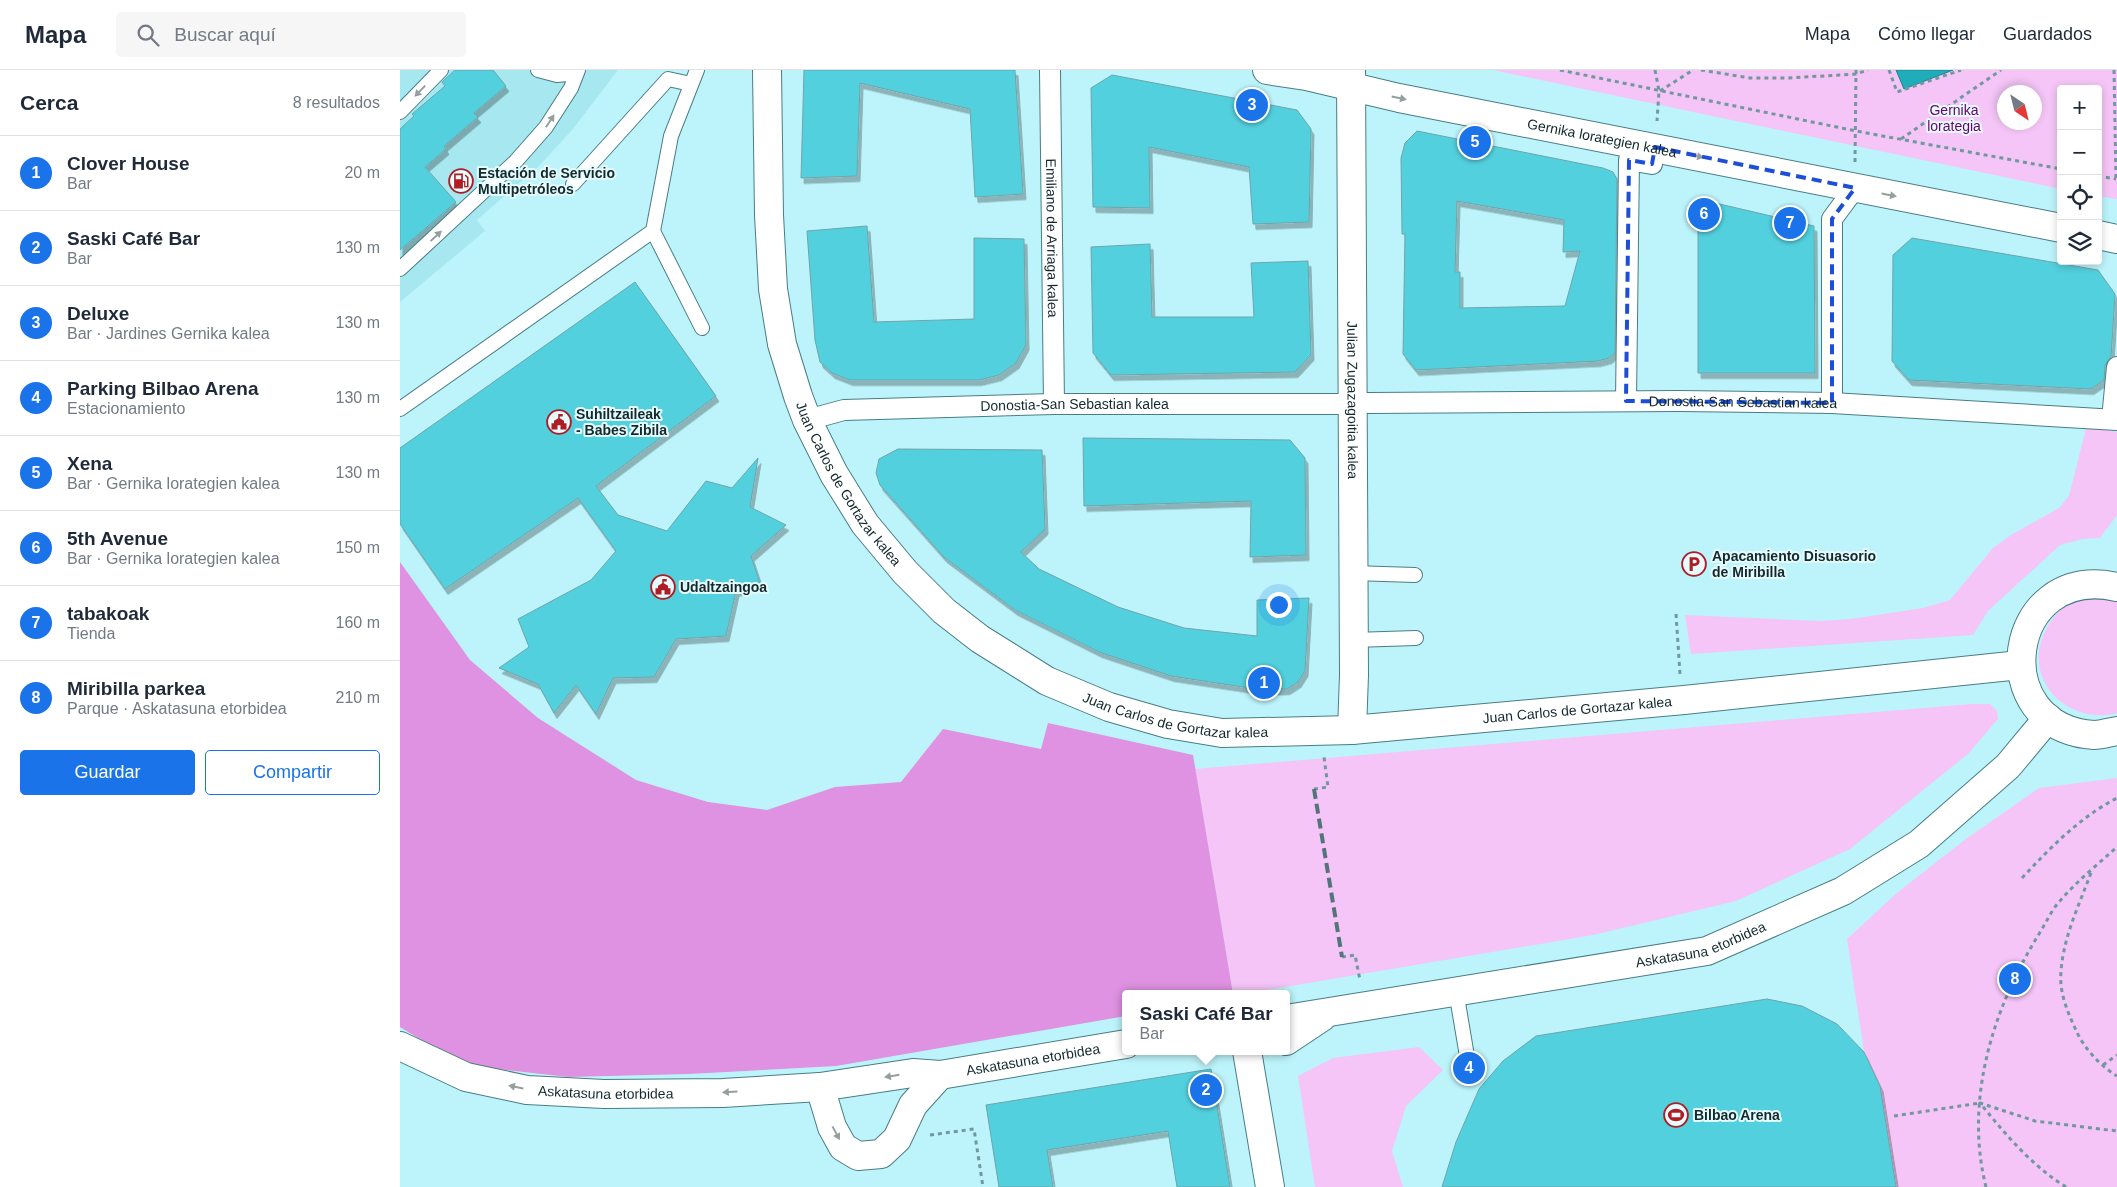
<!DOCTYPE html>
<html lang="es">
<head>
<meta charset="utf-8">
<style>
  body { margin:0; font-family:Helvetica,sans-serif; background:#f6f6f7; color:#1f2937 }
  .controls { position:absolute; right:15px; top:15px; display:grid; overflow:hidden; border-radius:5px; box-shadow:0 2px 8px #0003 }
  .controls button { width:45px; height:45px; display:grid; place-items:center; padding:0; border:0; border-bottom:1px solid #e0e1e3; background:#fff; color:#1f2937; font:25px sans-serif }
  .compass { position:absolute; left:1597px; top:15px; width:45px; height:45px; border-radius:50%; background:#fff; box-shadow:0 2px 8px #0003; rotate:145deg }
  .you { position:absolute; left:878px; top:534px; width:18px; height:18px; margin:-12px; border:4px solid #fff; border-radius:50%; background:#1a73e8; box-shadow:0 0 0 8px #1a73e833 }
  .badge { display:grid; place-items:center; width:32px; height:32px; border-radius:50%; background:#1a73e8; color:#fff; font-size:16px; font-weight:700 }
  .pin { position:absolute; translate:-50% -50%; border:2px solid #fff; box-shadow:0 1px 5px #0006 }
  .popup { position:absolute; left:722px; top:920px; width:168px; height:65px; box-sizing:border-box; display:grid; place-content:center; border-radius:5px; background:#fff; filter:drop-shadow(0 1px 4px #0005); font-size:16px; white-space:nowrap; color:#747a83 }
  .popup b { font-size:19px; color:#1f2937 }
  .popup::after { content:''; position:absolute; left:50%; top:100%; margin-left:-10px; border:10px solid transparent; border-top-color:#fff }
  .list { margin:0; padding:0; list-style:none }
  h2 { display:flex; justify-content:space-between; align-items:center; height:65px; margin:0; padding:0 20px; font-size:21px }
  h2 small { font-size:16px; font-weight:400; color:#747a83 }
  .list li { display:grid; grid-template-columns:32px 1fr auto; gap:15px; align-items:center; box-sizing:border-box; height:75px; padding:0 20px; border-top:1px solid #e0e1e3 }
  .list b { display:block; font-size:19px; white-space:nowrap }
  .list p { margin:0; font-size:16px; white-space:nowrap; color:#747a83 }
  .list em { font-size:16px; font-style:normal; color:#747a83 }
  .actions { display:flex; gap:10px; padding:15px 20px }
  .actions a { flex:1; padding:11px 0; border:1px solid #1a73e8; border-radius:5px; text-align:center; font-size:18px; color:#1a73e8 }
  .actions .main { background:#1a73e8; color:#fff }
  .icon { flex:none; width:28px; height:28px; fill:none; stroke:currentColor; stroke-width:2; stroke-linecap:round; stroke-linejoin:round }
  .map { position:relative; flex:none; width:1717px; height:1117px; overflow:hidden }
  header { display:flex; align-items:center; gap:30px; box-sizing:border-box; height:70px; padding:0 25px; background:#fff; border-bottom:1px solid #e0e1e3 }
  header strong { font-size:24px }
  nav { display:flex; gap:28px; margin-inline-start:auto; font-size:18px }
  .search { width:350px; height:45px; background:#f6f6f7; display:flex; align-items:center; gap:12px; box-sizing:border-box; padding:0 18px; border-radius:5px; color:#747a83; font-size:19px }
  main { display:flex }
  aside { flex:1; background:#fff }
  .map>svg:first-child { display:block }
  .built { fill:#a7e8f0 }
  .green { fill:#f4c5f6; fill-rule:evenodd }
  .forest { fill:#df92e2 }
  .water { fill:#20adba; stroke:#1c858f }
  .building { fill:#52d0de; stroke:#6fa4ab; fill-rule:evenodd; filter:url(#shadow) }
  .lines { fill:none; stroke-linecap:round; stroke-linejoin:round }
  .service-casing { stroke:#497d83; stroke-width:16 }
  .pedestrian-casing { stroke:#497d83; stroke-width:22 }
  .minor-casing { stroke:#497d83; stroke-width:30 }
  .secondary-casing { stroke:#497d83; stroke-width:30 }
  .path { stroke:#70989e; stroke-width:3; stroke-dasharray:4 4; stroke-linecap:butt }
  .service { stroke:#fff; stroke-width:14 }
  .pedestrian { stroke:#fff; stroke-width:20 }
  .minor { stroke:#fff; stroke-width:28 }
  .secondary { stroke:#fff; stroke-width:28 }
  .rail { stroke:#53757a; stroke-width:4; stroke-dasharray:10 5; stroke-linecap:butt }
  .oneway { fill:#959fa0 }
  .marked { fill:none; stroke:#1d4ed8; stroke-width:4; stroke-dasharray:10 6; stroke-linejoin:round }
  .labels { text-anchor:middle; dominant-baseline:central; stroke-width:4; stroke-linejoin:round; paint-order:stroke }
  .park-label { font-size:14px; fill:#67026e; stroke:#e5fbfd }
  .street-label { font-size:14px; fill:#13292c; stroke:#e5fbfd }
  .poi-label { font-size:14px; font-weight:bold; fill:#13292c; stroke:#e5fbfd; text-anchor:start }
</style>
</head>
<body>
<header>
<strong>Mapa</strong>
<div class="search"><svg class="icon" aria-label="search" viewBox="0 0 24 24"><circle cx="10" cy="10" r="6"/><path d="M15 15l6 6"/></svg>Buscar aquí</div>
<nav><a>Mapa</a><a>Cómo llegar</a><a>Guardados</a></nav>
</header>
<main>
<aside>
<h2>Cerca<small>8 resultados</small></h2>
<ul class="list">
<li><span class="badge">1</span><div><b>Clover House</b><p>Bar</p></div><em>20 m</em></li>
<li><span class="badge">2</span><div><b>Saski Café Bar</b><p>Bar</p></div><em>130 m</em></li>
<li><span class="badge">3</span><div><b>Deluxe</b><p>Bar · Jardines Gernika kalea</p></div><em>130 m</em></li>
<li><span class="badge">4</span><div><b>Parking Bilbao Arena</b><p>Estacionamiento</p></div><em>130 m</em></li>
<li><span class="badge">5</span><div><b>Xena</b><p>Bar · Gernika lorategien kalea</p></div><em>130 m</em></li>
<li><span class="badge">6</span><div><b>5th Avenue</b><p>Bar · Gernika lorategien kalea</p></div><em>150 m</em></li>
<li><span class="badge">7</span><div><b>tabakoak</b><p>Tienda</p></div><em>160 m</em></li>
<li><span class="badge">8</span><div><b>Miribilla parkea</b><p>Parque · Askatasuna etorbidea</p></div><em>210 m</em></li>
</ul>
<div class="actions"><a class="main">Guardar</a><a>Compartir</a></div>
</aside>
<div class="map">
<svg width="1717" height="1117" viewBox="0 0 1717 1117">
  <defs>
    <filter id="shadow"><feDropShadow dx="3" dy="5.5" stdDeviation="0" flood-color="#0004"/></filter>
  </defs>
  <rect width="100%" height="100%" fill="#bdf4fb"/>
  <path class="built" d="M0 0H218L173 59 139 96 77 150 85 161 0 232Z"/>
  <path class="green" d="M1093 0H1717V129L1698 126V19H1661V119ZM1604 22H1634V52H1604Z
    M1687 355 1717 362V445L1700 468 1682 469 1660 475 1588 541 1573 565 1291 584 1285 545 1420 551 1451 549 1523 538 1550 530 1593 478 1611 465 1659 438 1669 426Z
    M1687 528 1717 529V643L1715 644C1663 654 1619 605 1648 556 1652 549 1658 541 1665 536 1672 533 1680 530 1687 528Z
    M1571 634H1590L1597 641 1598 649 1568 684 1450 779 1336 831 1193 865 843 924H833L795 699Z
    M1717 708V1117H1496L1480 1016 1464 982 1447 869 1498 822 1566 769 1639 718Z
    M1019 977 1043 1000 1006 1036 992 1081 1003 1117H915L898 1006 933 988Z"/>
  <path class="forest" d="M0 492 70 590 138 648 236 710 308 732 367 740 435 717 501 712 543 659 641 679 648 653 793 685 833 924H726V946L436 996 289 1004 168 1007 62 995 0 957Z"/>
  <path class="water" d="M1496 0H1553L1504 19Z"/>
  <path class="building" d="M55 0H93L106 16 74 43 78 47 44 76 46 79 25 97 56 132 0 180V59L14 46 12 44 45 16 42 12Z
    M404 0H615L623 124 575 127 570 39 460 13 457 106 401 108Z
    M712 5 897 40 911 59 909 152 853 154 849 97 749 77 750 138 693 137 691 18Z
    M1017 61 1203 98 1213 102 1217 109 1215 283 1209 288 1198 291 1016 300 1003 284 1005 164H1002L1001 88 1005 73ZM1057 131 1164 150 1163 182 1180 181 1165 236 1060 238V202H1055Z
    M1298 129 1414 156 1415 303H1298Z
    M467 156 474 252 574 249V168L624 169 626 275 616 293 599 305 579 310H450L432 303 420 292 415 270 407 161Z
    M1512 168 1698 200 1715 224 1711 287 1705 295 1704 310 1691 319 1509 310 1492 291 1493 185Z
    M750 174 752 247H854L851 193 908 191 911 285 895 302 711 305 693 283 691 177Z
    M235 212 316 326 196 416 218 445 267 461 306 411 332 418 358 388 350 437 386 455 351 486 360 513 336 521 326 566 276 569 254 607 213 608 196 644 176 615 154 643 138 614 99 598 129 577 118 549 191 510 216 481 178 428 45 519 0 454V378Z
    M683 368 890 370 905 388 906 485 850 487 851 431 684 436Z
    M498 379 642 380 645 459 621 482 639 499 718 537 784 558 857 566V530L909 528 905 601 898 612 887 619 863 620 771 606 699 582 615 540 544 487 480 415 476 403 479 389Z
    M1367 929 1402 936 1437 954 1464 982 1480 1016 1496 1117H1042L1056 1072 1079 1019 1103 991 1136 966Z
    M811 999 830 1117H777L768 1061 647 1080 653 1117H599L586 1035Z"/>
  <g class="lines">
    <g class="service-casing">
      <path id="service" d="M138 0 157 5 177 3
        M0 42 41 0
        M173 114 268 9 291 14
        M253 161 302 258
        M0 199 116 91 146 57 171 18 178 0
        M0 339 253 161 271 66 297 0
        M952 503 1015 505
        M953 570 1016 568
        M1056 921 1069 998"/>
    </g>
    <g class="pedestrian-casing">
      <g id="pedestrian">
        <path id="s1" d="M650 0 654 334"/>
        <path d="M1226 331 1229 90 1252 94 1255 77"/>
        <path id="s2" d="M968 333 1279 331 1432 333 1717 350"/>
        <path d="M1432 333V149L1455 118"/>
        <path d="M1712 349 1717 297"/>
        <path id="s3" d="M407 350 444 340 654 334H943"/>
      </g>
    </g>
    <g class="minor-casing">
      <g id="minor">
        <path id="s4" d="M367 0 369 145 373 219 382 274 398 326 407 350 434 404 465 454 505 502 544 541 580 569 647 611 709 637 768 654 822 663 952 660 1284 630 1620 595"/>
        <path id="s5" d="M951 0 954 605 952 660"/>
        <path d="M1717 517C1605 492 1584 658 1694 665 1702 665 1710 662 1717 661"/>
        <path id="s6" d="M886 949 1307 881 1443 821 1519 774 1608 696 1648 648"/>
        <path d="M886 971 922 947"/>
        <path id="s7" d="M0 976 66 1007 127 1020 204 1024 323 1023 420 1017 513 1003 540 1005 726 974"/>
        <path d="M847 981 870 1117"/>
        <path d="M420 1017 432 1057 443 1077 458 1086 481 1084 497 1069 513 1035 540 1005"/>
      </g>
    </g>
    <g class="secondary-casing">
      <g id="secondary">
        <path id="s8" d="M867 0 906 6 999 28 1661 158"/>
        <path d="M1698 165 1717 169"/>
      </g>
    </g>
    <path class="path" d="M1160 0 1456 61 1661 99
      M1255 0 1259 21 1257 51
      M1301 0 1350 8H1389L1456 4 1468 0
      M1489 0 1497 22 1561 0
      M1714 0 1716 109
      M1260 21 1293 0
      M1501 69 1601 0
      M1455 92 1456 0
      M1698 106 1716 109
      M1276 544 1280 604
      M914 719 928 717 924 687
      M1691 803C1679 835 1663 868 1661 902 1659 921 1667 941 1675 958 1683 977 1699 995 1717 1006
      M1622 808C1651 777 1679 748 1717 728
      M942 887 955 885 960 910
      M1703 995 1717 985
      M1494 1046 1580 1033
      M530 1065 574 1059 583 1117
      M1586 1117C1564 1030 1593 938 1639 864 1646 853 1651 841 1659 832 1676 812 1698 794 1717 777
      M1666 1117C1631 1095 1606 1065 1580 1033L1635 1051 1717 1061"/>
    <use href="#service" class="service"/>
    <use href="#pedestrian" class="pedestrian"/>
    <use href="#minor" class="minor"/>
    <use href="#secondary" class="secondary"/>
    <path class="rail" d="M914 719 942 887"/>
  </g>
  <defs><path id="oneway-solid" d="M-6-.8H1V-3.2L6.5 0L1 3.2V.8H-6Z" transform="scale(1.25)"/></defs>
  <g class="oneway">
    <use href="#oneway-solid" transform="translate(20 21) rotate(134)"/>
    <use href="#oneway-solid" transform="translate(999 28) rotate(12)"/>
    <use href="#oneway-solid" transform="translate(150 51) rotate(-57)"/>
    <use href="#oneway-solid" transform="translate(1296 86) rotate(11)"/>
    <use href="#oneway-solid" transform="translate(1489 125) rotate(11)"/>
    <use href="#oneway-solid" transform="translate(36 166) rotate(-43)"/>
    <use href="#oneway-solid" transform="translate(492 1006) rotate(171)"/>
    <use href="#oneway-solid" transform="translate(116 1017) rotate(-168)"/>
    <use href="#oneway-solid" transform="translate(330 1022) rotate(177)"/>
    <use href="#oneway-solid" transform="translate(436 1063) rotate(62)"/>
  </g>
  <path class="marked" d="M1255 77 1455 118 1432 149V333L1226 331 1229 90 1252 94Z"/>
  <defs>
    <g id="fuel-ring" transform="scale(1.25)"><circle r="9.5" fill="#e5fbfd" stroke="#af1c23" stroke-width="1.5"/><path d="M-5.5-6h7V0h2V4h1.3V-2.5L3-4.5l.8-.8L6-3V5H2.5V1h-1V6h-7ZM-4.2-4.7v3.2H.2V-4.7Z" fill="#af1c23"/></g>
    <g id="civic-ring" transform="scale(1.25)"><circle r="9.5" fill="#e5fbfd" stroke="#af1c23" stroke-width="1.5"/><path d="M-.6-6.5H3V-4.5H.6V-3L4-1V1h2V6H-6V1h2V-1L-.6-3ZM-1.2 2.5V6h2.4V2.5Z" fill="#af1c23"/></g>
    <g id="parking-ring" transform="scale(1.25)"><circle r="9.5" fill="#e5fbfd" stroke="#af1c23" stroke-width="1.5"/><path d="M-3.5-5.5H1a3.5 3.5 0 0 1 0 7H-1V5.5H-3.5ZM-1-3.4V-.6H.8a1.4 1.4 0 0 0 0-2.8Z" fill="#af1c23"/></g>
    <g id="stadium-ring" transform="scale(1.25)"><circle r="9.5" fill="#e5fbfd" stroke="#af1c23" stroke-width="1.5"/><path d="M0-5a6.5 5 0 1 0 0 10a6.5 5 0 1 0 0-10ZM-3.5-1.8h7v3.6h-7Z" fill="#af1c23"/></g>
  </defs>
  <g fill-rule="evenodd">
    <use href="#fuel-ring" x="61" y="111"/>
    <use href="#civic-ring" x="159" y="352"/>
    <use href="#parking-ring" x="1294" y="494"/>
    <use href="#civic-ring" x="263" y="517"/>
    <use href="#stadium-ring" x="1276" y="1045"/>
  </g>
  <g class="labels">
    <g class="park-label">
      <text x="1554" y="40">Gernika<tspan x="1554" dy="16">lorategia</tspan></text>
    </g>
    <g class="street-label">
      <text stroke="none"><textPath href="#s8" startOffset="342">Gernika lorategien kalea</textPath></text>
      <text stroke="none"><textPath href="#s1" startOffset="168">Emiliano de Arriaga kalea</textPath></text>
      <text stroke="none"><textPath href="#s5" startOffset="330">Julian Zugazagoitia kalea</textPath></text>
      <text stroke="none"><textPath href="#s2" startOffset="375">Donostia-San Sebastian kalea</textPath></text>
      <text stroke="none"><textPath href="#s3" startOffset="269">Donostia-San Sebastian kalea</textPath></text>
      <text stroke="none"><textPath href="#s4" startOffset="431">Juan Carlos de Gortazar kalea</textPath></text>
      <text stroke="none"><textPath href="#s4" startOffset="1256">Juan Carlos de Gortazar kalea</textPath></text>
      <text stroke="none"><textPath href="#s4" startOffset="851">Juan Carlos de Gortazar kalea</textPath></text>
      <text stroke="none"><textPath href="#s6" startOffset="422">Askatasuna etorbidea</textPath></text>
      <text stroke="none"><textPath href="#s7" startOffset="644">Askatasuna etorbidea</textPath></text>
      <text stroke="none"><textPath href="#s7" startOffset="214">Askatasuna etorbidea</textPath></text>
    </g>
    <g class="poi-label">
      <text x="78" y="103">Estación de Servicio<tspan x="78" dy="16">Multipetróleos</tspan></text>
      <text x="176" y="344">Suhiltzaileak<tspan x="176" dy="16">- Babes Zibila</tspan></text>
      <text x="1312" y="486">Apacamiento Disuasorio<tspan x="1312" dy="16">de Miribilla</tspan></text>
      <text x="280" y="517">Udaltzaingoa</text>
      <text x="1294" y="1045">Bilbao Arena</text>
    </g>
  </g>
</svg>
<div class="controls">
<button>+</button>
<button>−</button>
<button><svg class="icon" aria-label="locate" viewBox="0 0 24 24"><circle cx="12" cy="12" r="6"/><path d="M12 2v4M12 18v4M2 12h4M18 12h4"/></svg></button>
<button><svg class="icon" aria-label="layers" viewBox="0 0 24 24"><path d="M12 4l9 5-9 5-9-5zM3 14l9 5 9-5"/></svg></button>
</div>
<svg class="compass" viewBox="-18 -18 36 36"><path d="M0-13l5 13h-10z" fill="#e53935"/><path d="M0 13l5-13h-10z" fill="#747a83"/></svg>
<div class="you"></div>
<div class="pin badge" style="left:864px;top:613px">1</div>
<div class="pin badge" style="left:806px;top:1020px">2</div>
<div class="popup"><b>Saski Café Bar</b>Bar</div>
<div class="pin badge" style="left:852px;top:35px">3</div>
<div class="pin badge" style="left:1069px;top:998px">4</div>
<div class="pin badge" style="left:1075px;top:72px">5</div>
<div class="pin badge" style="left:1304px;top:144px">6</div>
<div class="pin badge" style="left:1390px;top:153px">7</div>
<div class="pin badge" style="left:1615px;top:909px">8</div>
</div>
</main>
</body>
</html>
